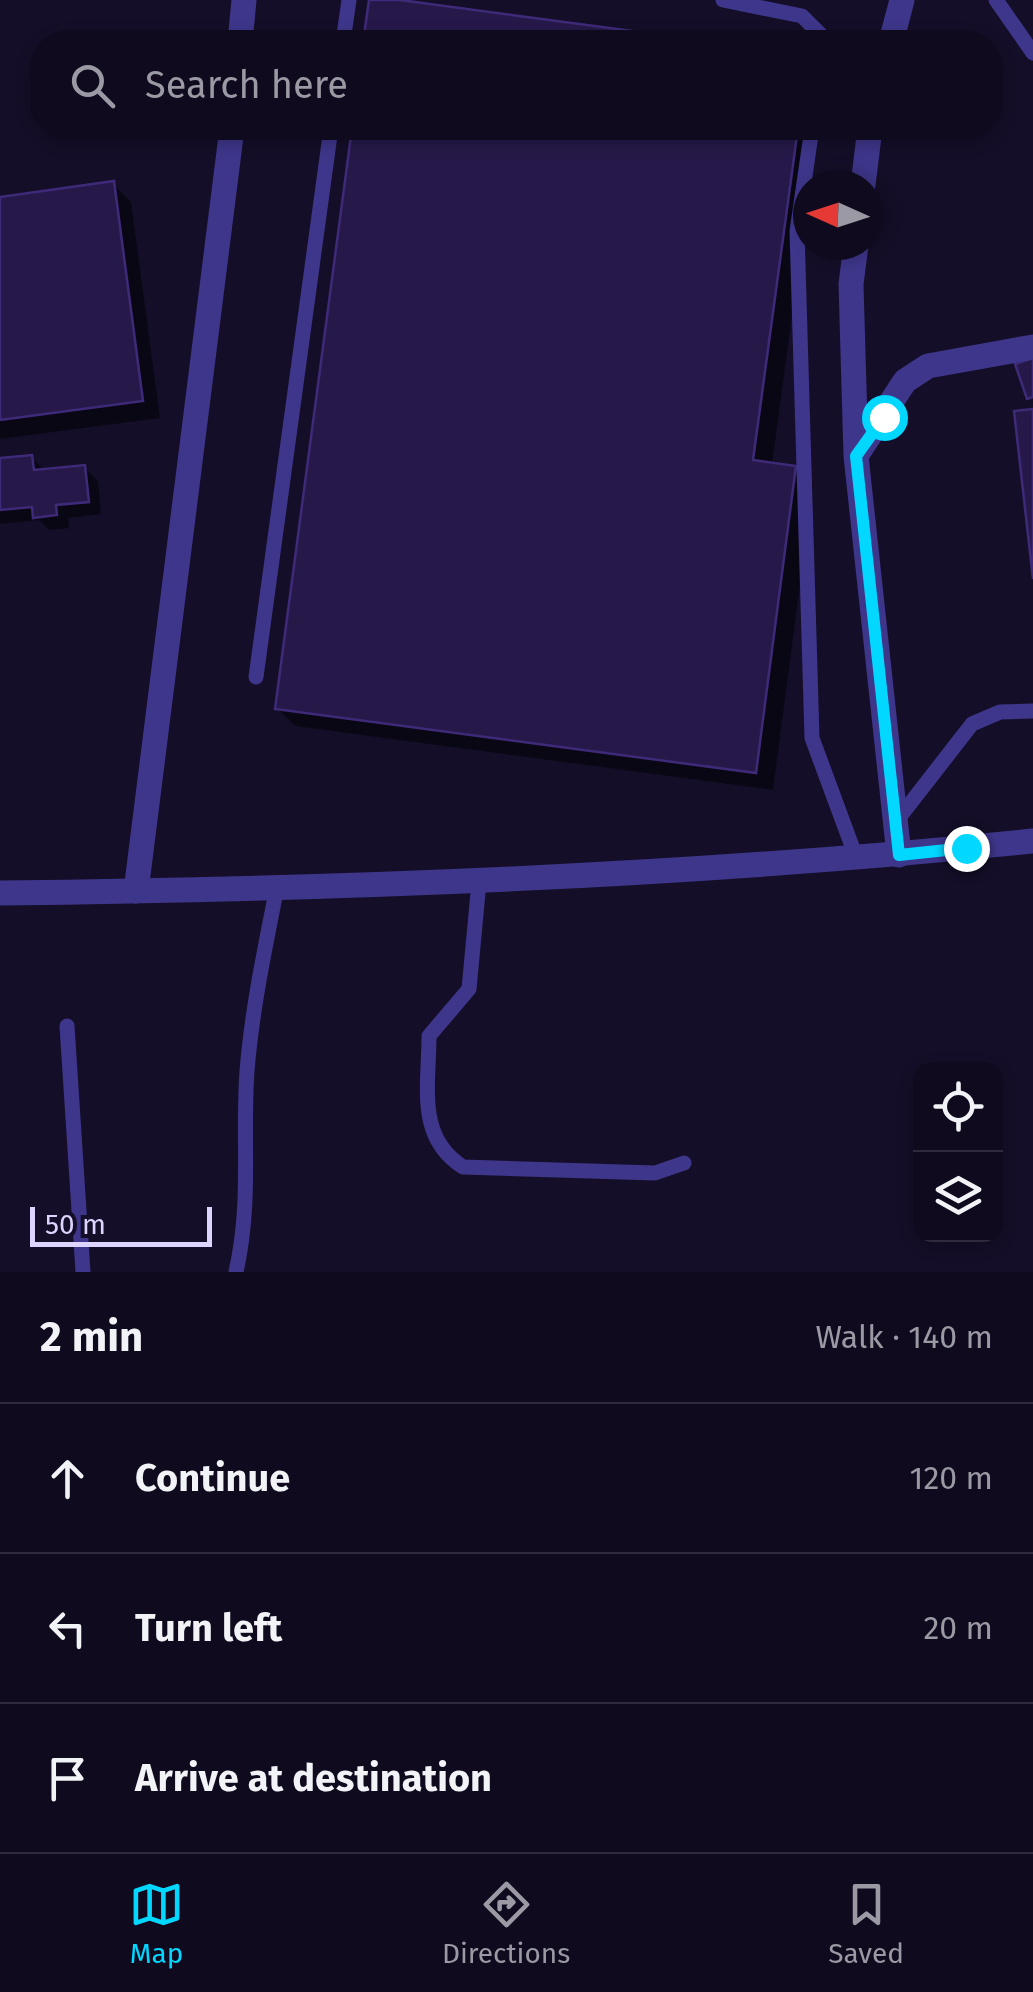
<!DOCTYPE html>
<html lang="en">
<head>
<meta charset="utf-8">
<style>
  body { margin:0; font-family:"Fira Sans",sans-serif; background:#181327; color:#f1f3f6 }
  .controls { position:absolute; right:30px; bottom:30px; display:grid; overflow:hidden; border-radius:20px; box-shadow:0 5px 15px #0003 }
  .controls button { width:90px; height:90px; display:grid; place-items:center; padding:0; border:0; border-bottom:2px solid #2f2b3c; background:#0f0a1e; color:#f1f3f6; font:50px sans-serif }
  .compass { position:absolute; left:793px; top:170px; width:90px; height:90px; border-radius:50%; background:#0f0a1e; box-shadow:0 5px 15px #0003; rotate:273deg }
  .scale { position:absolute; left:30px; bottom:25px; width:182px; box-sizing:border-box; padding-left:10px; border:5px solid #ddd5ff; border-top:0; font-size:28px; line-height:35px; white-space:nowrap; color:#ddd5ff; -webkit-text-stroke:8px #140e28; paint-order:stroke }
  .stop { position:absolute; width:30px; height:30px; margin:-22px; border:8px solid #01d7ff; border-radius:50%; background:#fff }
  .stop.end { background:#01d7ff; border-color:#fff; box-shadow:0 2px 10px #0008 }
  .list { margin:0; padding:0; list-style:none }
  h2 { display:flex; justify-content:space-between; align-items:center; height:130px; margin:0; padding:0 40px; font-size:42px }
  h2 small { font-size:32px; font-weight:400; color:#9b9aa4 }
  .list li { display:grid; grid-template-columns:65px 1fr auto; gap:30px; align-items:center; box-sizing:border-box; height:150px; padding:0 40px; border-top:2px solid #2f2b3c }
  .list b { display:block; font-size:38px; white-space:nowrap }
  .list em { font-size:32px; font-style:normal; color:#9b9aa4 }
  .icon { flex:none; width:55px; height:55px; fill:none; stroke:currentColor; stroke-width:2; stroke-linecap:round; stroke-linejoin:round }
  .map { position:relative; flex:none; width:1033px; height:1272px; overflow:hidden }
  .search { position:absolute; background:#0f0a1e; box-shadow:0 5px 15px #0003; left:30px; right:30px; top:30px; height:110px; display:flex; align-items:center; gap:25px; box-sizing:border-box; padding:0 35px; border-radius:40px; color:#9b9aa4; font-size:38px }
  .sheet { height:580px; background:#0f0a1e }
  nav { display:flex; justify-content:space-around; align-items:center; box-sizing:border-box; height:140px; border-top:2px solid #2f2b3c; background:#0f0a1e; font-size:28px; color:#9b9aa4 }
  nav a { display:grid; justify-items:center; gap:5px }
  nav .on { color:#01d7ff }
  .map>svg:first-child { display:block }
  .shadow { fill:#0007 }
  .building { fill:#26194a; stroke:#3e2a78; stroke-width:2.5 }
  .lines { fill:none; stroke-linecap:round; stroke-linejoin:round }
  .service { stroke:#3e368a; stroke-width:15 }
  .minor { stroke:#3e368a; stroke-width:25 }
  .tertiary { stroke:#3e368a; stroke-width:25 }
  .route { stroke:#01d7ff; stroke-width:12 }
</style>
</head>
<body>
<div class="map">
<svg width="1033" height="1272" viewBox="0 0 1033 1272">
  <rect width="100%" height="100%" fill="#140e28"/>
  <path class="shadow" d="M372 0H381L697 42H366Z
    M355 128H817L772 465 795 468 813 486 773 790 295 726 277 708Z
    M113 184 131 202 160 418 0 439V199Z
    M31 457 45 471 84 467 98 481 101 514 68 518 69 528 49 530 39 520 0 524V460Z"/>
  <path class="building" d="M369 0H400L715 42H363Z
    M352 128H798L753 460 796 466 756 773 275 709Z
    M114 181 143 401 0 420V197Z
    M1033 358V397L1027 399 1015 364Z
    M1033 409V579L1014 411Z
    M32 455 34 470 85 465 89 502 56 505 57 515 33 518 32 507 0 510V458Z"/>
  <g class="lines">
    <path class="service" d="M723 0 802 16 821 35 820 42
      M996 0 1033 53
      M343 42 349 0
      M812 128 797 231 812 738 856 857
      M256 677 331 128
      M895 823 972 724 1000 712 1033 711
      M479 882 469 989 429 1036C429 1086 416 1137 463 1167L655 1173 684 1163
      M67 1026 83 1272
      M236 1272C252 1200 242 1141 247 1071 252 1009 265 948 277 887"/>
    <path class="minor" d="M240 42 244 0
      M891 42 902 0
      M863 185 870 128
      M856 245 851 284 856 456 899 855
      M856 456 905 381 928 366 1033 347
      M136 891 232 128"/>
    <path class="tertiary" d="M0 893C345 889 690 876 1033 841"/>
  </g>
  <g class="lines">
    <path class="route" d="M884 417 856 456 899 855 966 848"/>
  </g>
</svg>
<div class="controls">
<button><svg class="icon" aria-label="locate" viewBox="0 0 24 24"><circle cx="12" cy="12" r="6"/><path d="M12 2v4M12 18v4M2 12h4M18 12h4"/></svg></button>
<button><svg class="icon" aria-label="layers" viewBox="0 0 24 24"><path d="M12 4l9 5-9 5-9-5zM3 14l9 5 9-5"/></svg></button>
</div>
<svg class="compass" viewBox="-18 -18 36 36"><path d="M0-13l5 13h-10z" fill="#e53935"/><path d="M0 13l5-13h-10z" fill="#9b9aa4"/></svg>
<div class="scale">50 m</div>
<div class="stop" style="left:884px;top:417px"></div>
<div class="stop end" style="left:966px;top:848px"></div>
<div class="search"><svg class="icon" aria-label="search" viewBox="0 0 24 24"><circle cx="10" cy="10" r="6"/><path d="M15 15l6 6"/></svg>Search here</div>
</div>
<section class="sheet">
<h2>2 min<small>Walk · 140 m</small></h2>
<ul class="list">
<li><svg class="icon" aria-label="ahead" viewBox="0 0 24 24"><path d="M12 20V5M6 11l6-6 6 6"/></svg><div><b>Continue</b></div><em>120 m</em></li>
<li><svg class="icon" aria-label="left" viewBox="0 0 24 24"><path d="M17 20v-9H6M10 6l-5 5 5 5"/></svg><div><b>Turn left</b></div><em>20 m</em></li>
<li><svg class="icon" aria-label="arrive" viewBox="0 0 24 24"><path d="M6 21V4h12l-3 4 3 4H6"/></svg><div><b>Arrive at destination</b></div></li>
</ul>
</section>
<nav>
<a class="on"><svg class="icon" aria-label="map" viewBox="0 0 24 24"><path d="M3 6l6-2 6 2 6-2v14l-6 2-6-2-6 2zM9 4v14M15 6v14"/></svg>Map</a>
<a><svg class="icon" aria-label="directions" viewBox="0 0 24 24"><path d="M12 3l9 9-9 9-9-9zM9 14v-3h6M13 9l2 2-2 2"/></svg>Directions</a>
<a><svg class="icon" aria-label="saved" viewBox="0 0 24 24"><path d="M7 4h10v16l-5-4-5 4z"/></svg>Saved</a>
</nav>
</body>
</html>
